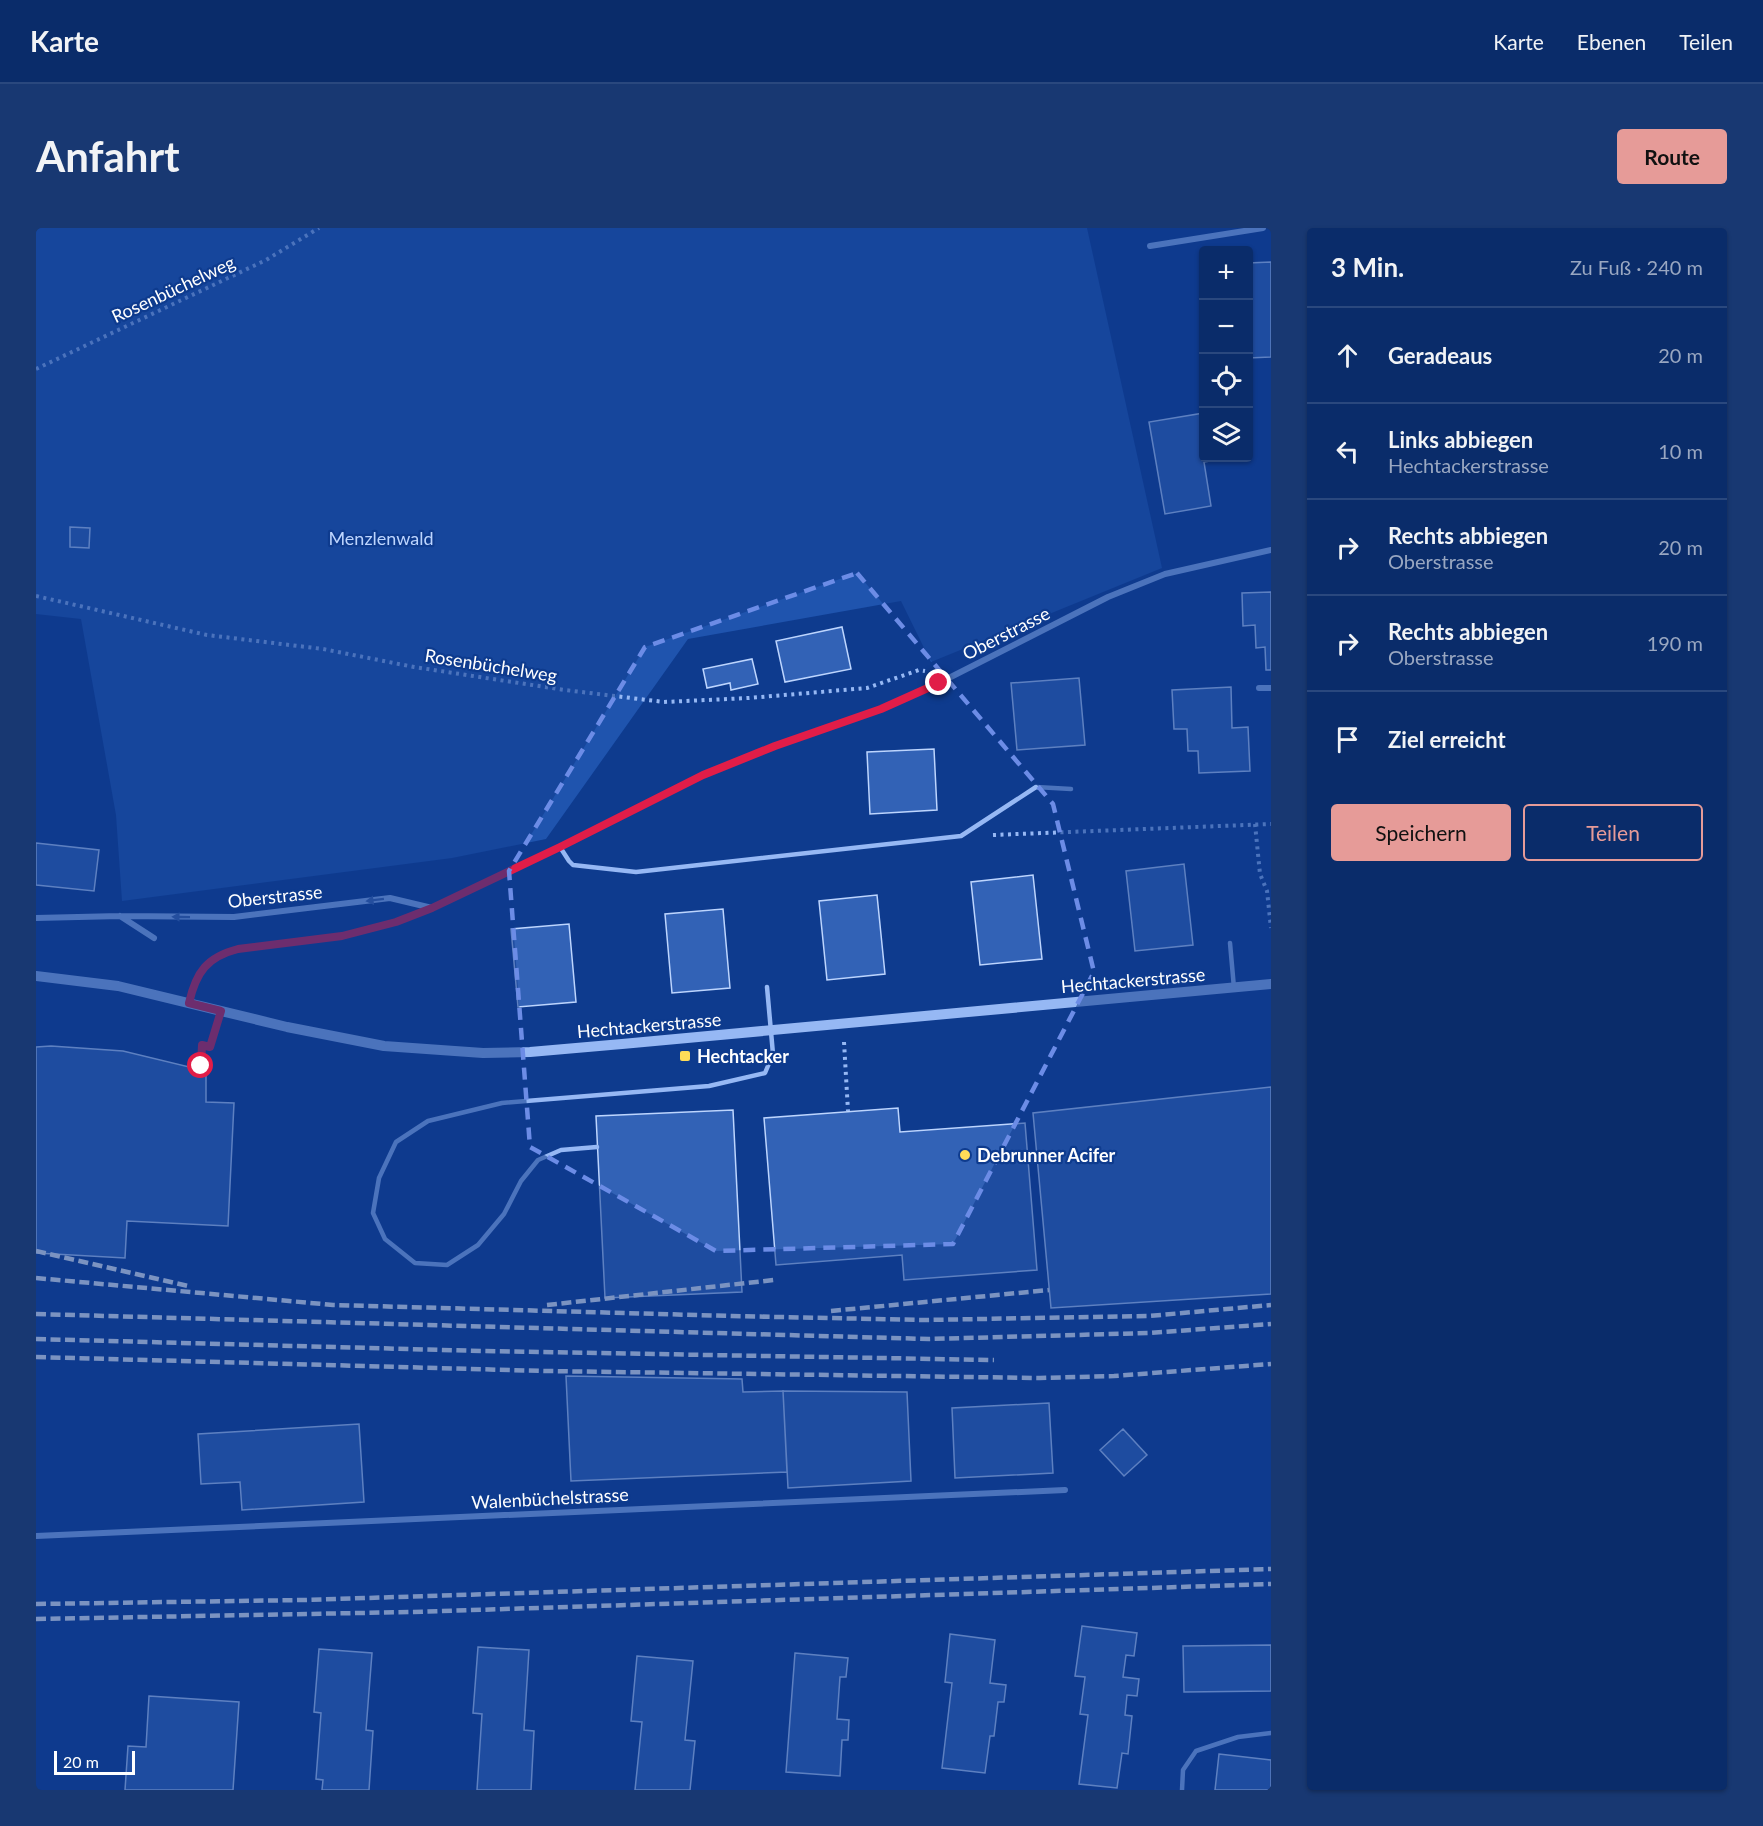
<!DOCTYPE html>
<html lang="de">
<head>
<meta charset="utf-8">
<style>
  body { margin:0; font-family:Lato,sans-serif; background:#183872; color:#f1f3f6 }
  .controls { position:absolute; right:18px; top:18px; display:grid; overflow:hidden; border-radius:6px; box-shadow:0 2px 4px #0004 }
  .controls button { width:54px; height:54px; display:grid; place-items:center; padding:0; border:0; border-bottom:2px solid #2a487e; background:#0a2c6a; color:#f1f3f6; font:30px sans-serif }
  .scale { position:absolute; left:18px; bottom:15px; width:81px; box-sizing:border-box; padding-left:6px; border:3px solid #fff; border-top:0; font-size:16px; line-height:21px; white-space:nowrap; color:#fff; -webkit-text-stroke:4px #0e3b8e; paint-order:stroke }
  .stop { position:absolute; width:18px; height:18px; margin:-14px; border:4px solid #e11d48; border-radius:50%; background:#fff }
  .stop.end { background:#e11d48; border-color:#fff; box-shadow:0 2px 6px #0008 }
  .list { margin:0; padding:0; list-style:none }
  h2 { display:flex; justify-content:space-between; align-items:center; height:78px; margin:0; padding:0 24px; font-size:26px }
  h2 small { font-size:20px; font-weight:400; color:#99a7c1 }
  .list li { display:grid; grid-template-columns:39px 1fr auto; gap:18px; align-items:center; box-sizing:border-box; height:96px; padding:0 24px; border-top:2px solid #2a487e }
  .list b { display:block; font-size:22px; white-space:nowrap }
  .list p { margin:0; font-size:20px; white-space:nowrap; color:#99a7c1 }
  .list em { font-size:20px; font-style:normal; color:#99a7c1 }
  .actions { display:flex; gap:12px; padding:18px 24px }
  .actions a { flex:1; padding:14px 0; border:2px solid #e69b98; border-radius:6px; text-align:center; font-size:21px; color:#e69b98 }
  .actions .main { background:#e69b98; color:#111 }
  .icon { flex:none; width:33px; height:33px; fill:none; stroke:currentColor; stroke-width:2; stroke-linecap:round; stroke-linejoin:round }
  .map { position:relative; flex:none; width:1235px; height:1562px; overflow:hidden; border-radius:6px }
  header { display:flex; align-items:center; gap:36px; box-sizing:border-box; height:84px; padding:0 30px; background:#0a2c6a; border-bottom:2px solid #2a487e }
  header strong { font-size:28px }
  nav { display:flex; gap:33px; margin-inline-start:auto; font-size:21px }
  .intro { display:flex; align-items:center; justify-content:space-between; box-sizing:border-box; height:144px; padding:0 36px }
  h1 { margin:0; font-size:42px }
  .button { padding:15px 27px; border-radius:6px; background:#e69b98; color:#111; font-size:21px; font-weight:700 }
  main { display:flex; gap:36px; padding:0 36px }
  aside { flex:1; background:#0a2c6a; border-radius:6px; box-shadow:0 2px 4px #0004 }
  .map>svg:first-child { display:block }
  .green { fill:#1f54ae }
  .building { fill:#3262b6; stroke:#bdd5fe; stroke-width:1.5 }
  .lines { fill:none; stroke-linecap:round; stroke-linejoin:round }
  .path { stroke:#96b8f4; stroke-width:4; stroke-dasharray:3 4.5; stroke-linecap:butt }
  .service { stroke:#96b8f4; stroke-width:4.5 }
  .minor { stroke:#96b8f4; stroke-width:6 }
  .tertiary { stroke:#96b8f4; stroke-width:10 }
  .rail { stroke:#fff; stroke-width:4.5; stroke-dasharray:10 4.5; stroke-linecap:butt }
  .oneway { fill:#3e67b2 }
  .route { stroke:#e11d48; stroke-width:8 }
  .marked { fill:none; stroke:#6c8ce6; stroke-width:4.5; stroke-dasharray:12 8; stroke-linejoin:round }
  .poi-dot { fill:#ffdc58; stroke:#0e3b8e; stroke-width:2 }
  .labels { text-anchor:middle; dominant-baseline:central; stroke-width:4.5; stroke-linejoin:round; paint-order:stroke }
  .street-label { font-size:18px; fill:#fff; stroke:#0e3b8e }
  .park-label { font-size:18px; fill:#bdd5fe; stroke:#0e3b8e }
  .poi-label { font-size:18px; font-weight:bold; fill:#fff; stroke:#0e3b8e; text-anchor:start }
</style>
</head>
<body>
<header>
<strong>Karte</strong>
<nav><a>Karte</a><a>Ebenen</a><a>Teilen</a></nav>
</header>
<div class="intro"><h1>Anfahrt</h1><a class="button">Route</a></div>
<main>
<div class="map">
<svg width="1235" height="1562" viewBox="0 0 1235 1562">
  <rect width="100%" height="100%" fill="#0e3b8e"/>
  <path class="green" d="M0 0H1051L1126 340 895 434 865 373 652 411 510 611 416 630 86 673 80 587 45 391 0 386Z"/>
  <path class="building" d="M1235 34V129L1212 130V35Z
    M1168 185V230L1186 231 1168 234 1175 278 1129 286 1113 194Z
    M34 299 54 300 53 320 34 319Z
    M1235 364V442H1230L1229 419 1220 420 1219 397 1207 398 1206 365Z
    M806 399 815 441 749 454 740 413Z
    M716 431 722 456 695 462 694 455 671 460 667 441Z
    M1043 450 1049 517 981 522 975 455Z
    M1195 459 1196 500 1212 499 1214 543 1163 545 1162 523H1152L1151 501H1138L1136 462Z
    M898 521 901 582 834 586 831 524Z
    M0 615 63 622 58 663 0 657Z
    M1148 636 1157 717 1099 723 1090 643Z
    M997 647 1006 731 944 737 935 654Z
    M841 667 849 746 791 752 783 673Z
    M687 681 694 760 636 765 629 686Z
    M533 696 540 774 482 779 475 701Z
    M15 818 87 823 170 843V874L198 875 192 998 91 993 89 1030 0 1025V819Z
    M1235 859V1066L1015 1080 997 885Z
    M862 880 864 904 989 895 1001 1042 868 1052 866 1027 740 1037 728 890Z
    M697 882 706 1064 569 1070 560 888Z
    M530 1148 706 1151 707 1164 747 1163 751 1244 535 1253Z
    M747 1163 871 1164 875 1253 752 1260Z
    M1013 1175 1017 1245 919 1250 916 1180Z
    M323 1196 328 1274 206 1282 204 1254 165 1256 162 1206Z
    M1087 1201 1111 1227 1088 1248 1064 1222Z
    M1046 1398 1101 1405 1098 1428 1090 1427 1087 1449 1103 1451 1101 1468 1091 1467 1089 1487 1096 1488 1092 1526 1086 1525 1081 1560 1043 1556 1052 1487 1044 1486 1049 1449 1039 1448Z
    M914 1406 959 1412 954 1455 970 1457 968 1474H962L958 1508H954L949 1545 906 1540 916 1455 909 1454Z
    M1235 1417V1463L1148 1464 1147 1418Z
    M442 1419 493 1422 488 1502 498 1503 495 1562H441L446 1486 437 1485Z
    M283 1421 336 1425 330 1502 337 1503 333 1562H286L287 1552 280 1551 285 1485 278 1484Z
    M759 1425 812 1430 810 1449H804L801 1491 813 1492 812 1512H806L804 1548 750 1544Z
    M601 1428 657 1433 649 1512 659 1513 654 1562H599L606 1494 595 1493Z
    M113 1468 203 1474 197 1562H89L92 1518 110 1519Z
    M1183 1526 1235 1532V1562H1179Z"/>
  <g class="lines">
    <path class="path" d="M0 141 230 32 283 0
      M0 368 171 407 287 421 378 439 529 462 628 474 713 470 831 460 883 442 889 443
      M1219 596 1224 646 1231 663 1235 700
      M957 607 1235 596
      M808 814 812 883
      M165 838 167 817 174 819 179 800"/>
    <path class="service" d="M524 619 533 633 537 637 600 644 925 608 1000 559 1035 561
      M1194 715 1198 760
      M561 919 525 922 502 932 485 953 468 986 442 1017 411 1037 379 1035 349 1011 337 985 343 950 360 914 392 893 466 875 673 858 729 845 737 826 731 759
      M1146 1562 1147 1542 1160 1523 1202 1509 1235 1505"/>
    <path class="minor" d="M1114 18 1227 0
      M1223 460H1235
      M84 688 118 710
      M0 690 84 688 198 689 354 670 396 680
      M153 775C160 744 171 729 202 721L306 708 360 694 396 680 524 619 667 547 739 518 845 481 903 455 1072 369 1129 346 1235 322
      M0 1308 1029 1262"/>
    <path class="tertiary" d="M0 748 82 758 251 799 348 818 447 825 494 824 586 816 1235 756"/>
    <path class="rail" d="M0 1023 152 1058
      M0 1050 297 1077 696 1088 888 1092 1113 1088 1235 1077
      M511 1077 738 1052
      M795 1083 1013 1062
      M0 1086 893 1111 1113 1105 1235 1096
      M0 1111 446 1123 958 1132
      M0 1129 509 1143 1004 1150 1078 1148 1235 1136
      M0 1376 268 1372 1235 1341
      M0 1391 377 1384 1235 1356"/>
  </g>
  <defs><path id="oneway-solid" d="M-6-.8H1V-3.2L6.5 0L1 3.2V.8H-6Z" transform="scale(1.5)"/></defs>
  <g class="oneway">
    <use href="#oneway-solid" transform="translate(339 672) rotate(173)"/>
    <use href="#oneway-solid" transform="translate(145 689) rotate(-179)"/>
  </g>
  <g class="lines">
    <path class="route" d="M165 838 166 817 174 819 185 783 153 775C160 744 171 729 202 721L306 708 360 694 396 680 524 619 667 547 739 518 845 481 903 455"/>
  </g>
  <path d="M0 0H1235V1562H0ZM821 345 1017 576 1058 744 917 1016 680 1023 494 919 473 643 609 419Z" fill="#0e3b8e" fill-opacity=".55" fill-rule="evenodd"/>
  <path class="marked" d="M821 345 1017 576 1058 744 917 1016 680 1023 494 919 473 643 609 419Z"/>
  <g class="poi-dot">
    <rect x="643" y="822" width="12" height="12" rx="3"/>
    <circle cx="929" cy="927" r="6"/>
  </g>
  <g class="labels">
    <g class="street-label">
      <text transform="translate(137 61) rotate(-25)">Rosenbüchelweg</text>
      <text transform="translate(970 405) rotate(-27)">Oberstrasse</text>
      <text transform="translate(455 437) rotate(9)">Rosenbüchelweg</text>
      <text transform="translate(239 668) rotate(-6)">Oberstrasse</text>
      <text transform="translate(1097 752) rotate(-5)">Hechtackerstrasse</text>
      <text transform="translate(613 797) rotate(-5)">Hechtackerstrasse</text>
      <text transform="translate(514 1270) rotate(-3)">Walenbüchelstrasse</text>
    </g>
    <g class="park-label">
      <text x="345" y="310">Menzlenwald</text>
    </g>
    <g class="poi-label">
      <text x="661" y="828">Hechtacker</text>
      <text x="941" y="927">Debrunner Acifer</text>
    </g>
  </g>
</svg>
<div class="controls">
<button>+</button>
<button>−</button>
<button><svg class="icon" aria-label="locate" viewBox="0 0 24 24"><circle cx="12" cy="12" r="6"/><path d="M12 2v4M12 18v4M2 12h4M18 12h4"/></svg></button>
<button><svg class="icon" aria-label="layers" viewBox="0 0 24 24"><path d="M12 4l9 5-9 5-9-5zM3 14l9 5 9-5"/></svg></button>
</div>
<div class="scale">20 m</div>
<div class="stop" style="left:165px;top:838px"></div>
<div class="stop end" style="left:903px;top:455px"></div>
</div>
<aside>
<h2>3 Min.<small>Zu Fuß · 240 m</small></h2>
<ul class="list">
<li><svg class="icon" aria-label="ahead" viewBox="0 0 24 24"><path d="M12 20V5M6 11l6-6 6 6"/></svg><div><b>Geradeaus</b></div><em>20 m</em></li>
<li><svg class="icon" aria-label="left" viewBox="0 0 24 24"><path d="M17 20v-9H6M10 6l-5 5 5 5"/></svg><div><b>Links abbiegen</b><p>Hechtackerstrasse</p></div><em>10 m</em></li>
<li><svg class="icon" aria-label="right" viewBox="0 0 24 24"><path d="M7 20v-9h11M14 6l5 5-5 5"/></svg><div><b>Rechts abbiegen</b><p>Oberstrasse</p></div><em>20 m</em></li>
<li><svg class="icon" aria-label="right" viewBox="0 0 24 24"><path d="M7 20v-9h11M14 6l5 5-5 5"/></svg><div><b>Rechts abbiegen</b><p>Oberstrasse</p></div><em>190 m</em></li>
<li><svg class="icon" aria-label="arrive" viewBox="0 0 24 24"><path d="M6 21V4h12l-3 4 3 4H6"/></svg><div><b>Ziel erreicht</b></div></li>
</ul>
<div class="actions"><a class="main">Speichern</a><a>Teilen</a></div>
</aside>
</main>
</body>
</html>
